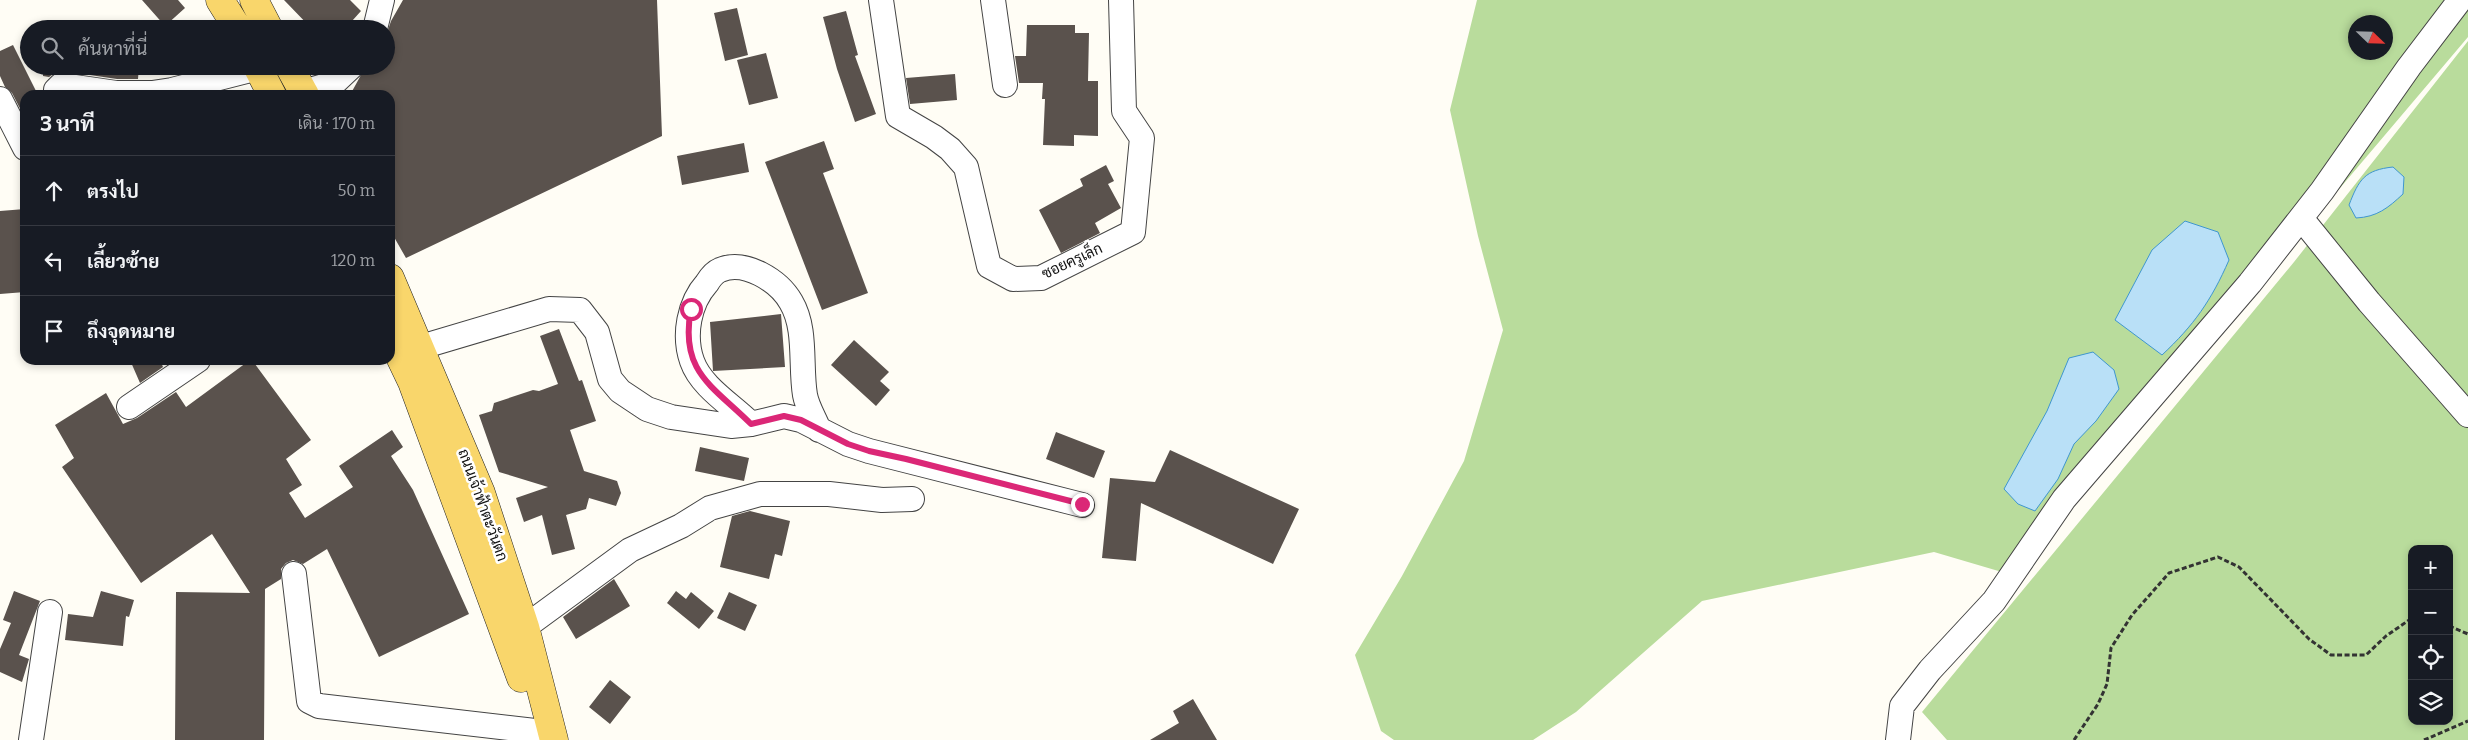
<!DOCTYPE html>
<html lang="th">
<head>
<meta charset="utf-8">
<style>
  body { margin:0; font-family:Bitter,Sarabun,serif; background:#20242c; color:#f1f3f6 }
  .controls { position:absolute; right:15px; bottom:15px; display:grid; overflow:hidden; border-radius:10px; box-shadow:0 2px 8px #0003 }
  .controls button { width:45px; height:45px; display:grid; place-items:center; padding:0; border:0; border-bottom:1px solid #363941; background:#171b24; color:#f1f3f6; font:25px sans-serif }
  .compass { position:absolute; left:2348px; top:15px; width:45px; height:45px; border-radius:50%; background:#171b24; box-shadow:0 2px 8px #0003; rotate:113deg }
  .stop { position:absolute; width:15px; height:15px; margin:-11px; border:4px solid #db2777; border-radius:50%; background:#fff }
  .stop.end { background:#db2777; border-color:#fff; box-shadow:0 1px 5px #0008 }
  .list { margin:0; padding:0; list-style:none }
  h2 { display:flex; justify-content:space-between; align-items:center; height:65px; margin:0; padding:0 20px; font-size:21px }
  h2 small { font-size:16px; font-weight:400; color:#9ea1a6 }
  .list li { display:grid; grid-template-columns:32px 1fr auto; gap:15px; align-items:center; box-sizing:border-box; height:70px; padding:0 20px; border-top:1px solid #363941 }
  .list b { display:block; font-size:19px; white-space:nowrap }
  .list em { font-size:16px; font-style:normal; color:#9ea1a6 }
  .icon { flex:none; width:28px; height:28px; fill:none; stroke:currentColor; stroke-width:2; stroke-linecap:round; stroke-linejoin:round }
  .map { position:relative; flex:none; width:2468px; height:740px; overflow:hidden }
  .search { position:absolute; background:#171b24; box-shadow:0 2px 8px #0003; left:20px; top:20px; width:375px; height:55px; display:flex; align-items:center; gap:12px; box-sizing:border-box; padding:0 18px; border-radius:28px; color:#9ea1a6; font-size:19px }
  .panel { position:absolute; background:#171b24; box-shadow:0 2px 8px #0003; left:20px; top:90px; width:375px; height:275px; border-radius:15px }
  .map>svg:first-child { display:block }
  .forest { fill:#b9dc9c; fill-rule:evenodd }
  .water { fill:#b9e0f7; stroke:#3f96cf }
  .building { fill:#5a524d }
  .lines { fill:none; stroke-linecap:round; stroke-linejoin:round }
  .minor-casing { stroke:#444; stroke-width:26 }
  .major-casing { stroke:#222; stroke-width:29 }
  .path { stroke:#333; stroke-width:3; stroke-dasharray:5 2.5; stroke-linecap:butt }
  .minor { stroke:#fff; stroke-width:24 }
  .major { stroke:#f9d66b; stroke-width:28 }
  .route { stroke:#db2777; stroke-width:6 }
  .labels { text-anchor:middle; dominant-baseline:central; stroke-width:5; stroke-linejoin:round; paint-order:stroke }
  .street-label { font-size:15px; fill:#111; stroke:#fff }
</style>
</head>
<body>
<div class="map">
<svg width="2468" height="740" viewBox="0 0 2468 740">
  <rect width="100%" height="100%" fill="#fffdf5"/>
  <path class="forest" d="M1477 0H2468V37L2012 575 1934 552 1702 601 1576 712 1533 740H1394L1381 731 1355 655 1402 576 1464 461 1503 330 1478 236 1450 110ZM2356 22H2386V52H2356Z
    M2468 41V740H1947L1922 712 2294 262ZM2412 549H2449V721H2412Z"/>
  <path class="water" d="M2393 167 2404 177 2403 194C2388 208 2377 217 2356 218L2349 205C2359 179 2365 170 2393 167Z
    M2185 221 2218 232 2229 260C2211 301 2194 325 2162 355L2115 320 2152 250Z
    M2093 352 2114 370 2119 389 2096 421 2074 444 2058 479 2035 511 2018 504 2004 489 2047 411 2069 358Z"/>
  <path class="building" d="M142 0H178L185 8 165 26Z
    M284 0H350L361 11 352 21 360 29H312Z
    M403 0H657L662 136 406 258 390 230V95H350L366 66H386V36L391 21Z
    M737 8 748 55 725 61 714 13Z
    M846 11 858 55 855 56 876 114 855 122 837 69 823 17Z
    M1027 25H1075V33H1089L1088 81H1098V136L1074 135V146L1043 145 1045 99H1042L1043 83H1019L1015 56H1026Z
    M13 45 38 95H25V118L12 93 5 87 0 76V51Z
    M766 53 778 98 749 105 737 60Z
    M43 66H139L138 79H117L63 71 56 72 49 77 43 76Z
    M955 74 957 100 910 104 906 78Z
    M824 141 834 169 823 173 868 293 822 310 765 162Z
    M744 143 749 172 682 185 677 156Z
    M1106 165 1114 181 1108 184 1121 208 1095 223 1100 233 1061 253 1039 210 1083 186 1080 179Z
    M25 209V292L0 294V211Z
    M781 314 785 367 713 371 710 322Z
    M559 329 579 381 582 380 596 421 570 430 584 471 617 481 621 493 616 506 589 498 586 509 566 515 575 549 552 555 542 515 524 522 516 498 548 487 499 472 479 415 492 411 494 403 533 390 539 391 558 384 540 336Z
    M854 340 889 372 880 381 890 390 876 406 831 365Z
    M130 360H160L163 367 140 383Z
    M250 360H252L311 440 286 459 302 485 289 493 305 518 353 487 339 466 392 430 403 447 391 456 413 490 469 614 379 657 327 549 303 564 293 560 286 563 281 569V579L265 589 264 740H175L176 592 250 593 212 534 141 583 62 467 74 458 55 425 106 393 123 424 137 418 176 392 186 407Z
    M1056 432 1105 451 1094 478 1046 459Z
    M700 447 749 458 744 481 695 471Z
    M1170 450 1299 509 1273 564 1141 503 1136 561 1102 558 1110 478 1155 482Z
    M750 511 790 521 782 556 775 554 769 579 720 567 732 516Z
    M614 579 630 606 576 639 563 617Z
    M14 591 40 601 19 655 29 659 22 682 0 672V649L11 623 3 620Z
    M101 591 134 600 129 617 126 616 123 646 65 640 68 614 93 617Z
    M676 591 686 599 691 592 714 611 699 629 667 603Z
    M729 592 757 605 745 631 717 618Z
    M610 680 631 697 610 724 589 707Z
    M1193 699 1217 740H1150L1179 723 1173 711Z"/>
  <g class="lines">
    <g class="minor-casing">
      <path id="minor" d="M881 0 898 116 934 137 950 149 966 167 989 266 1013 279 1041 278 1133 232 1142 138 1124 111 1121 0
        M993 0 1005 85
        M375 29 382 0
        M303 92 334 83 352 66
        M57 95 56 90 61 85 116 93H152L172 90 266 66
        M0 99 25 148
        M2301 218 2369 302 2468 415
        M421 347 549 309 580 310 597 332 610 379 620 391 647 409 671 417 731 426 751 424 784 416 801 420 848 444 869 451 1082 505
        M129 407 198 360
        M751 424C732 405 701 387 692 361 683 335 689 303 707 283 710 278 715 272 720 270 745 259 779 281 791 302 807 329 800 365 805 395 807 407 815 419 819 430
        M294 574 309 701 319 706 552 733
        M525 627 630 550 681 526 710 508 760 494H829L882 500 912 499
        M31 740 50 612
        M1898 740 1902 706 1930 670 1994 601 2064 499 2250 283 2322 191 2409 67 2460 0"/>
    </g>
    <g class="major-casing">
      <path id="major" d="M220 0 238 29
        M254 0 269 29
        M257 66 272 95
        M289 66 305 95
        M390 278 481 493 525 627 554 740
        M390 336 412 382 521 678"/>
    </g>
    <path class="path" d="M2449 626 2468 634
      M2074 740 2098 704 2107 684 2111 648 2132 615 2169 573 2218 557 2239 567 2309 639 2331 655H2366L2386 636 2412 618
      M2424 740 2468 721"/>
    <use href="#minor" class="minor"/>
    <use href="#major" class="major"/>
  </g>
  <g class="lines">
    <path class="route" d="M691 309C679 372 713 386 751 424L784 416 801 420 848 444 869 451 906 459 1082 504"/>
  </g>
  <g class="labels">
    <g class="street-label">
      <text transform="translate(1072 261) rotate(-25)">ซอยครูเล็ก</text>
      <text transform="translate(483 505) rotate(70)">ถนนเจ้าฟ้าตะวันตก</text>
    </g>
  </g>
</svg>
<div class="controls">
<button>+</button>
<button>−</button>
<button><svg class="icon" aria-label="locate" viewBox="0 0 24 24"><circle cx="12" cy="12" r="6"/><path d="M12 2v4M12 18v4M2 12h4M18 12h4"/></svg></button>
<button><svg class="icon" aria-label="layers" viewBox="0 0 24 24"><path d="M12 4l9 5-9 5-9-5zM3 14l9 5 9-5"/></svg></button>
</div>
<svg class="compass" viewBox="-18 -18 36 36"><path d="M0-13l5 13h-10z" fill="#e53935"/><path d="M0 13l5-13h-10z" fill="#9ea1a6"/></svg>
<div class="stop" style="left:691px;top:309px"></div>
<div class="stop end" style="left:1082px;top:504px"></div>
<div class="search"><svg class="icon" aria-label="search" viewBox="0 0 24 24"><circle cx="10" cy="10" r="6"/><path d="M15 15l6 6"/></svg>ค้นหาที่นี่</div>
<section class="panel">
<h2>3 นาที<small>เดิน · 170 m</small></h2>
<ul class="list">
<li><svg class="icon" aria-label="ahead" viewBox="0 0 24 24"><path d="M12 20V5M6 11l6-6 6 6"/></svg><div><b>ตรงไป</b></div><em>50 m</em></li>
<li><svg class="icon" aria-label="left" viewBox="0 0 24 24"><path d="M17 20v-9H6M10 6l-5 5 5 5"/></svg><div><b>เลี้ยวซ้าย</b></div><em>120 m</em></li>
<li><svg class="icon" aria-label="arrive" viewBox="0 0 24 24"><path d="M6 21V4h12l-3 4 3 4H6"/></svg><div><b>ถึงจุดหมาย</b></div></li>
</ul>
</section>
</div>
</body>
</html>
